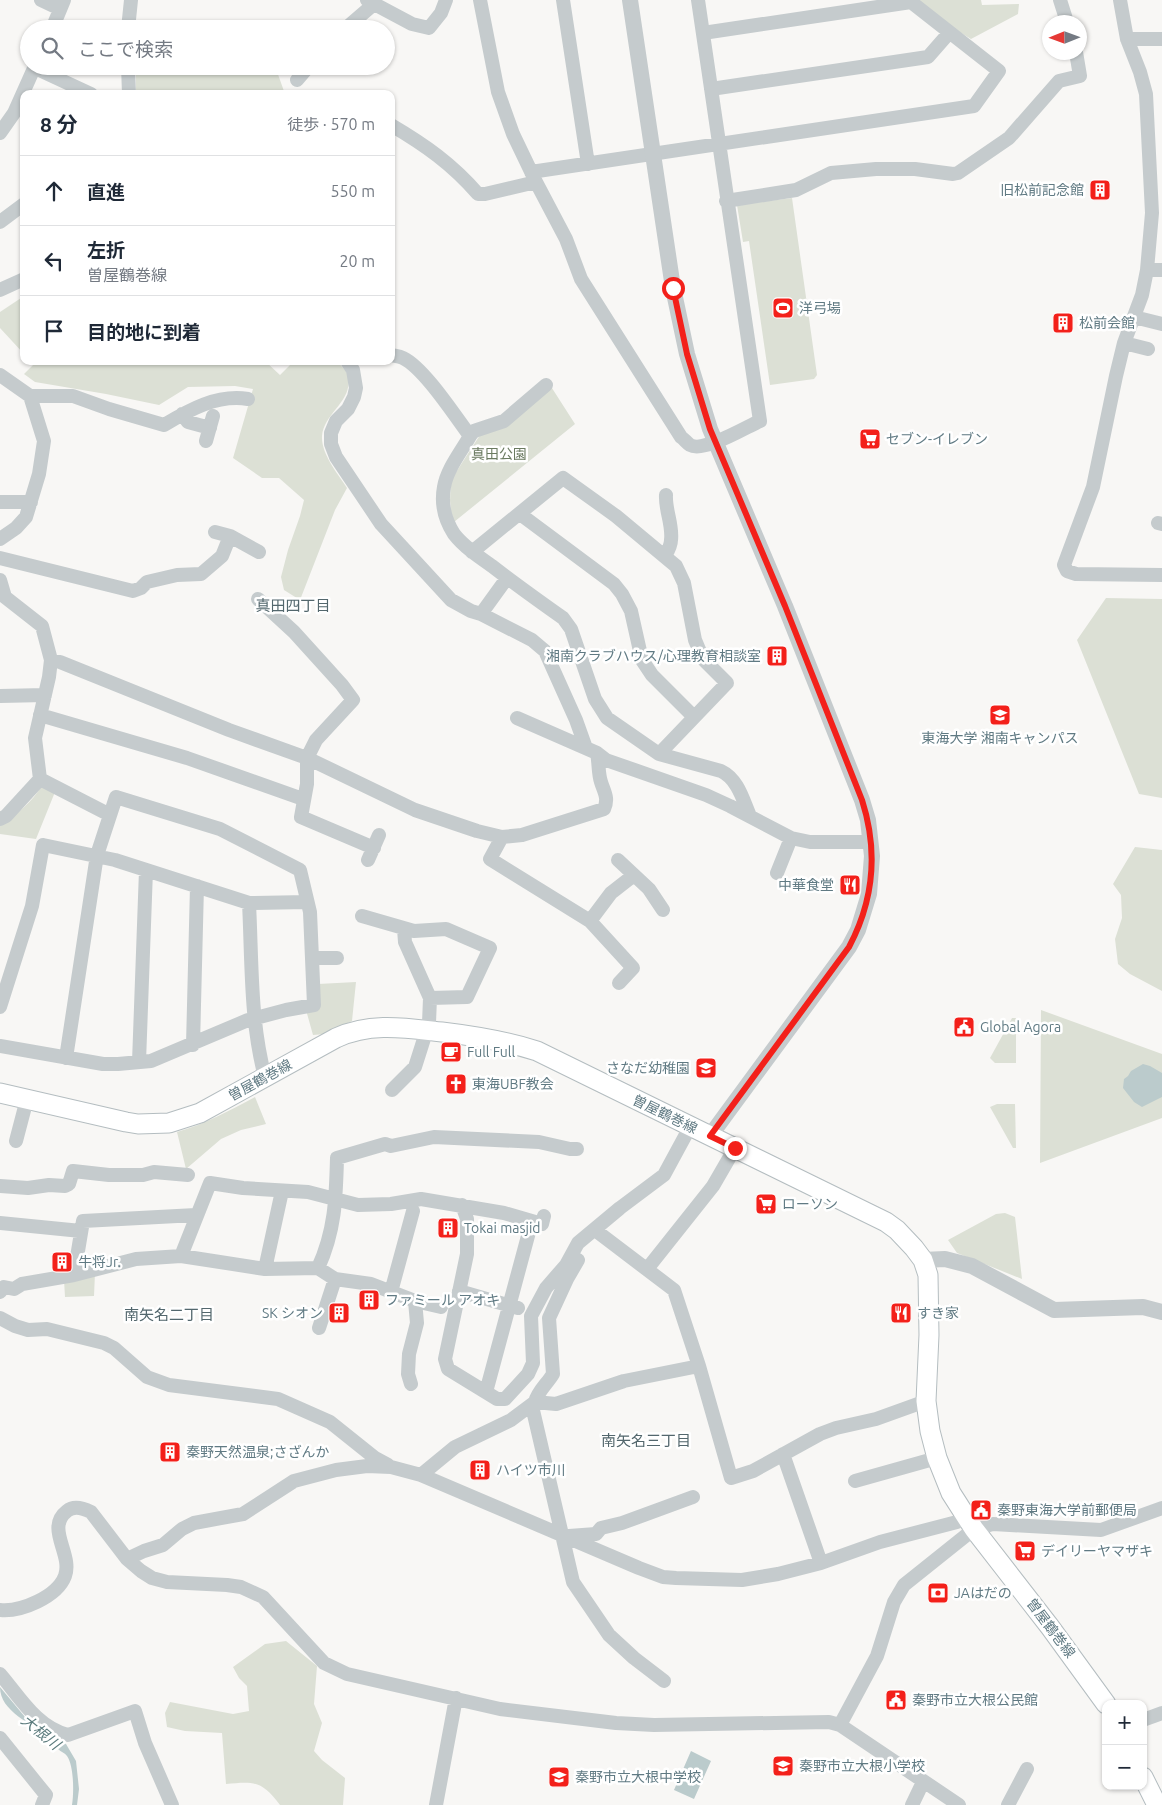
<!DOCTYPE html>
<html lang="ja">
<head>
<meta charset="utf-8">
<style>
  body { margin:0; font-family:Ubuntu,"Noto Sans JP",sans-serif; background:#f6f6f7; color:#1f2937 }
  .controls { position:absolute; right:15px; bottom:15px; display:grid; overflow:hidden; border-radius:10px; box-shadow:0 1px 4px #0004 }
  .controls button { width:45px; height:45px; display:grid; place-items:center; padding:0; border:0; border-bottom:1px solid #e0e1e3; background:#fff; color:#1f2937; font:25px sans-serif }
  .compass { position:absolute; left:1042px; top:15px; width:45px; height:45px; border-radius:50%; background:#fff; box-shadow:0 1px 4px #0004; rotate:269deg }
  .stop { position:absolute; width:15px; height:15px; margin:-11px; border:4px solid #f3201a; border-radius:50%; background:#fff }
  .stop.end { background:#f3201a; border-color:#fff; box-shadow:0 1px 5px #0008 }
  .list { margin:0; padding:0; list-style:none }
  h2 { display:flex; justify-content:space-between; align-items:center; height:65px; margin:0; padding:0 20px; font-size:21px }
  h2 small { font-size:16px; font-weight:400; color:#747a83 }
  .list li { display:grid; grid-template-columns:32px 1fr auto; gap:15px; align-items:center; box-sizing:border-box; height:70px; padding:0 20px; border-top:1px solid #e0e1e3 }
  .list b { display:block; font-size:19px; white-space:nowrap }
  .list p { margin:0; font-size:16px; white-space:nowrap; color:#747a83 }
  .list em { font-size:16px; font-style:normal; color:#747a83 }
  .icon { flex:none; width:28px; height:28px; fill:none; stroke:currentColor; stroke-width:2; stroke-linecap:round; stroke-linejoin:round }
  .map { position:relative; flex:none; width:1162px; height:1805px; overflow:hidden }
  .search { position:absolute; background:#fff; box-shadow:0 1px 4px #0004; left:20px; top:20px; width:375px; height:55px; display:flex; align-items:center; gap:12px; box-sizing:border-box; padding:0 18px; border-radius:28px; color:#747a83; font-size:19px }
  .panel { position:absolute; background:#fff; box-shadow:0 1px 4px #0004; left:20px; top:90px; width:375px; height:275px; border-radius:10px }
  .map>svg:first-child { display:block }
  .green { fill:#dce0d5 }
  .water { fill:#bbcbcc }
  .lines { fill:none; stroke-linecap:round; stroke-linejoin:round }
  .secondary-casing { stroke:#b4bdc0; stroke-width:21 }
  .minor { stroke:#c5cbcd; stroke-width:14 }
  .tertiary { stroke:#c5cbcd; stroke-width:16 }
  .secondary { stroke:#fff; stroke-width:19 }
  .route { stroke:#f3201a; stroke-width:6 }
  .labels { text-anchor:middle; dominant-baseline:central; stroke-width:5; stroke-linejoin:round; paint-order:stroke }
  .poi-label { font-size:14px; fill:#607a83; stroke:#fff; text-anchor:start }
  .park-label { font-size:14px; fill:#6a7a60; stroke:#fff }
  .street-label { font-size:14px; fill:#607a83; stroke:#fff }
  .neighbourhood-label { font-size:15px; fill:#53676d; stroke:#fff }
  .water-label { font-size:15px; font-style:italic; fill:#5b7b7d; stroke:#fff }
</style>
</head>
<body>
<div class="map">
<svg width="1162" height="1805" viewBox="0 0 1162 1805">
  <rect width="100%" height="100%" fill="#f8f7f5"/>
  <path class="green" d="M911 0H981L982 5 1019 4 1018 14 971 39 910 2Z
    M136 66H275L285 94H208L207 92 205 94H136Z
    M792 198 817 375 814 379 770 385 749 241 743 242 737 205Z
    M24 296V354L0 328V312Z
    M30 361H265L280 375 294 361H337C340 365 345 369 347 373 356 400 324 412 322 436 321 454 338 474 347 488L335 510 300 600 284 590 281 577 288 550 300 516 304 500 279 478H262L233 458 253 389 235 386 188 387 159 405 106 394 35 382 24 374 33 365Z
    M550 385 575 424 454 522 451 511 450 500 451 480 480 435Z
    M1106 598 1162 599V798L1139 794 1077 640Z
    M42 786 55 792 36 839 0 834V823C17 816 32 801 42 786Z
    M1135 847 1162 850V991L1130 974 1118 964 1115 939 1122 918 1121 895 1113 884Z
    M356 982 352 1021 325 1034 313 1035 306 1010 318 984Z
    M1041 1010 1162 1054V1118L1040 1163Z
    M1012 1018H1016V1063H995L990 1058Z
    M255 1097 266 1124 241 1130 221 1139 186 1169 177 1132C205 1124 229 1111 255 1097Z
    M997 1104H1015L1016 1148H1013L990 1107Z
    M1005 1213 1015 1217 1022 1279 957 1253 948 1240 996 1214Z
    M95 1273 94 1296 65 1297 64 1280Z
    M286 1641 317 1666 314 1704 322 1723 314 1751 322 1760 345 1778 343 1805H280C262 1781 254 1781 226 1784L222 1733 185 1731 167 1727 165 1713 170 1702 233 1714 249 1711 247 1686 239 1678 233 1667 265 1644Z"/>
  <path class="water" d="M1143 1064 1150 1066 1162 1073V1097L1142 1107 1134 1102 1123 1088 1124 1079 1128 1076 1131 1071Z
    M0 1687 25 1717 66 1744 76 1761 79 1789 77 1805H72C74 1793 74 1766 67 1756 65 1753 61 1752 58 1749 54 1745 52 1740 48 1737 32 1723 0 1712 0 1687Z
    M691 1751 711 1761 694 1799 674 1790Z"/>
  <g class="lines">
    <g class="secondary-casing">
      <path id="secondary" d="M0 1093 126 1122 138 1124 169 1123 200 1113 336 1038C371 1022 405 1028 442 1032 475 1036 506 1041 537 1051L886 1222 897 1230 914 1248 923 1260 928 1275 929 1335 926 1401 930 1431 937 1458 951 1493 974 1529 1050 1627 1106 1704
        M1143 1777 1157 1805"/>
    </g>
    <path class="minor" d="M41 0 60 9
      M367 0 412 24 429 28 441 13 446 0
      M480 0 498 92 513 134 536 182 566 239 581 279 681 437C684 439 687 443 690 445 704 453 746 427 760 421L698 0
      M563 0 588 164
      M1060 0 1067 22
      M1120 0 1127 39 1140 72 1146 94 1152 213 1147 270 1142 295 1124 343 1116 376 1093 487 1064 565 1067 571 1076 574 1162 575
      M52 29 64 0
      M128 29 131 0
      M345 29 374 4
      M1127 39H1162
      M128 66 129 94
      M35 68 91 94
      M297 80 309 66
      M711 89 928 57 949 33
      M391 125C425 145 452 164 478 194H485L536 182
      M0 133 14 113 35 66
      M531 172 974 106 999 71 911 2 703 33
      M726 201 796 190 831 173 876 169H915L953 174 958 173 1009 138 1059 81 1080 76 1076 52
      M0 222 24 204
      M1147 270H1162
      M0 290 24 279
      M1134 317 1162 324
      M1124 343 1148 349
      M391 355C395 356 399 356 403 358 424 368 455 416 470 436
      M347 361 353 370 356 388 354 397 348 409 336 421 331 433V444L336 457 381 524 451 600 471 611 481 614 532 640 545 651 576 720 586 748
      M0 375 30 396 44 441 39 474 26 517 16 528 0 539
      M546 385 504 421 474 431 470 436C461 452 447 469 444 487 441 503 445 520 454 534 464 547 479 557 492 566 515 584 539 601 563 618L571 629 595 699 607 718 659 754 721 771C738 779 743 800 750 816
      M30 396H73L109 409 164 425C189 410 217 394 248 399
      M182 414 188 422 210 428
      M206 441 213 416
      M0 502H31
      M520 514 614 584 622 594 631 611 642 660 652 675 694 717
      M1158 523 1162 524
      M215 532 230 536 259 552
      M472 552 563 478 616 516 676 566 684 583 695 640 703 659 727 683 659 754
      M665 556C668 551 671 546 671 540 673 525 665 510 666 495
      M0 558 133 591 141 588 147 582 177 575 201 574 222 556 230 536
      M0 580 5 597 42 626 51 660 49 677 35 738 40 779 6 816 0 819
      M258 599 294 632 342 685 353 700 316 740 307 758V784L301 817 374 848
      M481 614 507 578
      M51 660 60 662 229 730 307 758 415 810 477 831 502 837 522 835 604 809C609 798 604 792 601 782 598 773 599 762 597 753
      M0 696 45 695
      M40 715 187 758 303 799
      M517 718 597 753 606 760 706 795 730 806 791 838 810 842H871
      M40 779 110 815
      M502 837 490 859 590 921 633 968 619 983
      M368 860 379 835
      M618 860 649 889 663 910
      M777 873 791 838
      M249 903C252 961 250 1021 265 1077
      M362 916 414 931 446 929 490 948 467 997 430 998
      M590 921 611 893 634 875
      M312 958H337
      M0 1007 32 906 43 845 115 860 249 903 307 902
      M193 1045 197 886
      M0 1046 103 1064H118L151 1061 248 1020 286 1010 314 1005 310 912 300 870 220 829 116 797 97 855 66 1058
      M139 1062 146 870
      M392 1090 415 1067 429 1023 430 998 405 942 404 929
      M16 1141 27 1099
      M0 1186 28 1188 49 1185 65 1186 69 1184 73 1171 109 1175H143L154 1172 188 1175
      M462 1205 467 1219V1254L445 1359 448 1369 497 1399H505L528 1374 533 1363 531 1316 546 1288 566 1265 578 1243 620 1208 664 1175 690 1127
      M0 1223 81 1231
      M595 1230 674 1290 699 1366 731 1478 753 1471 820 1434 836 1428 876 1419 926 1401
      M181 1256 210 1183 243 1188 308 1192 358 1205 391 1204 421 1199 504 1213 542 1224 544 1216
      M318 1268C335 1231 336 1199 337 1158L385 1144 391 1146 434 1137 539 1142 570 1149H577
      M265 1269 282 1191
      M647 1269 713 1186 735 1148
      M74 1275 83 1221 196 1215
      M459 1291 518 1308
      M0 1292 4 1287 14 1289 22 1284 74 1275 136 1259 181 1256 265 1269 318 1268 335 1279 371 1284 415 1301 417 1323 409 1354 408 1374 411 1384
      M391 1292 413 1211
      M415 1301 441 1307
      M0 1318 15 1326 28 1330 47 1329 104 1343 114 1348 147 1377 169 1385 278 1399 330 1422 375 1458 388 1465
      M319 1328 335 1279
      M486 1392 532 1221
      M535 1402 556 1404 624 1381 699 1366
      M532 1406 573 1582 609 1635 634 1658 664 1681
      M783 1454 821 1563
      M421 1475 455 1447 511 1420 535 1402C538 1391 547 1384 553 1374L549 1318 567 1279 578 1260
      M855 1481 937 1458
      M569 1536 596 1534 601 1528 622 1523 693 1497
      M127 1559 144 1551 163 1545 182 1529 194 1523 243 1514 294 1481 336 1470 367 1466 391 1467 421 1475 639 1568 663 1577 676 1578 742 1580 778 1574 821 1563 880 1542 957 1522 965 1516
      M0 1610C21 1612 57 1597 65 1576 73 1554 45 1528 67 1511 74 1505 83 1508 91 1512L127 1559 141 1571 152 1578 167 1582 227 1585 241 1587 263 1597 324 1663 347 1674 500 1709 616 1723 654 1725 829 1722 840 1725 959 1805
      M0 1674C19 1696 37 1728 68 1735L135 1711 145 1743 172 1805
      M1143 1720 1162 1713
      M840 1725 877 1656 894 1602 904 1585 974 1529 993 1524 1101 1530 1162 1508
      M0 1738 46 1795 42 1805
      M436 1805 456 1698
      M912 1805 923 1782
      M1008 1805 1027 1769"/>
    <path class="tertiary" d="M630 0 673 288 687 354 710 429 785 606 862 800 868 820 872 856 869 894 858 930 849 947 710 1136
      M923 1260 945 1259 972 1266 1054 1310 1143 1307 1162 1312"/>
    <use href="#secondary" class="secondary"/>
  </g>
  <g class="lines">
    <path class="route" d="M673 288 687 354 710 429 785 606 862 800C878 850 874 900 849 947L710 1136 735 1148"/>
  </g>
  <defs>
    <g id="building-square" transform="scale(1.125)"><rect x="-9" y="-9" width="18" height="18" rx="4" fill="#f3201a" stroke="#fff"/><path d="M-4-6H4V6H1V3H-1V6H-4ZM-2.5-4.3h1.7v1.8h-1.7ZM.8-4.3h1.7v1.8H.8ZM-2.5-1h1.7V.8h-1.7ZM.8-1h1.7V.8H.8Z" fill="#fff"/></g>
    <g id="stadium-square" transform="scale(1.125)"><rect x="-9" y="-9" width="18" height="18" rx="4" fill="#f3201a" stroke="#fff"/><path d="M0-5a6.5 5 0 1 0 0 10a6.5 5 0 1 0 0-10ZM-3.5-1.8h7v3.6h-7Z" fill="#fff"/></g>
    <g id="supermarket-square" transform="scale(1.125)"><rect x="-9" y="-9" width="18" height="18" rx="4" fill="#f3201a" stroke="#fff"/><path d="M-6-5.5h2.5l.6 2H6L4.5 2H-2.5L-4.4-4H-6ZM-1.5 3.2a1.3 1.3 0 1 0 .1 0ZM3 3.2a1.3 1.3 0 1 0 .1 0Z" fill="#fff"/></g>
    <g id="university-square" transform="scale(1.125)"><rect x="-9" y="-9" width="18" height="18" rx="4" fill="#f3201a" stroke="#fff"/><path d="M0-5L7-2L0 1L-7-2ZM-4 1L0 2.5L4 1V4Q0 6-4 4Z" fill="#fff"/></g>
    <g id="restaurant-square" transform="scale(1.125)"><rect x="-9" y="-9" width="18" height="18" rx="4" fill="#f3201a" stroke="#fff"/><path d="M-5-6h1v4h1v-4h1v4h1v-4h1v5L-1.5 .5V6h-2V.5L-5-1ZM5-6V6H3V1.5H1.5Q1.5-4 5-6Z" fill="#fff"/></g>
    <g id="civic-square" transform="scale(1.125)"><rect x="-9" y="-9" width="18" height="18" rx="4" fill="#f3201a" stroke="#fff"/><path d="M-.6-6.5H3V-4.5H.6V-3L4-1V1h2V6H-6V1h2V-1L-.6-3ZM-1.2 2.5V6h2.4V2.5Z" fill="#fff"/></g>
    <g id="cafe-square" transform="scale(1.125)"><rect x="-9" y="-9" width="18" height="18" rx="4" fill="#f3201a" stroke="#fff"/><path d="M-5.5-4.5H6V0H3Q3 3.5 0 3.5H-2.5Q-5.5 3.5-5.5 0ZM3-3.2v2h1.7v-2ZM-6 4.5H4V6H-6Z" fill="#fff"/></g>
    <g id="school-square" transform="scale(1.125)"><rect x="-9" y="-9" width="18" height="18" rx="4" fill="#f3201a" stroke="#fff"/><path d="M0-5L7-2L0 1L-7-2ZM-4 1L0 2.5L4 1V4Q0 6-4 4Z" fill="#fff"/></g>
    <g id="church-square" transform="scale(1.125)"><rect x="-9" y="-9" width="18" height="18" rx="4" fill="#f3201a" stroke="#fff"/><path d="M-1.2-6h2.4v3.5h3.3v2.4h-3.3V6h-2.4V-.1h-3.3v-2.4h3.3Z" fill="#fff"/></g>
    <g id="bank-square" transform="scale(1.125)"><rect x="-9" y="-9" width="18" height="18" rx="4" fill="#f3201a" stroke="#fff"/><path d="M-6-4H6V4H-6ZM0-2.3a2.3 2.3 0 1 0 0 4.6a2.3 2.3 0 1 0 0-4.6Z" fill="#fff"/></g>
  </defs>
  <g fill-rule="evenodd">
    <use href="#building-square" x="1100" y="190"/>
    <use href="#stadium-square" x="783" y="308"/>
    <use href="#building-square" x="1063" y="323"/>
    <use href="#supermarket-square" x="870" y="439"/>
    <use href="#building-square" x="777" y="656"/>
    <use href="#university-square" x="1000" y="715"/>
    <use href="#restaurant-square" x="850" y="885"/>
    <use href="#civic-square" x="964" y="1027"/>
    <use href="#cafe-square" x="451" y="1052"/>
    <use href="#school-square" x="706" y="1068"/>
    <use href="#church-square" x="456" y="1084"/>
    <use href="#supermarket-square" x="766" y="1204"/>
    <use href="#building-square" x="448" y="1228"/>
    <use href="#building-square" x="62" y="1262"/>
    <use href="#building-square" x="369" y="1300"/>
    <use href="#building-square" x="339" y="1313"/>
    <use href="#restaurant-square" x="901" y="1313"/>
    <use href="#building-square" x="170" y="1452"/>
    <use href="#building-square" x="480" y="1470"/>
    <use href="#civic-square" x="981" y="1510"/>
    <use href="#supermarket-square" x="1025" y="1551"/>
    <use href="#bank-square" x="938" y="1593"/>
    <use href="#civic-square" x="896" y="1700"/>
    <use href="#school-square" x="783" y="1766"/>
    <use href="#school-square" x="559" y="1777"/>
  </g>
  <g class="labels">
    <g class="poi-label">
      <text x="1084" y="190" text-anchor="end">旧松前記念館</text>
      <text x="799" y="308">洋弓場</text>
      <text x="1079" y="323">松前会館</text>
      <text x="886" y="439">セブン-イレブン</text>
      <text x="761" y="656" text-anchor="end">湘南クラブハウス/心理教育相談室</text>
      <text x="1000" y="738" text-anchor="middle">東海大学 湘南キャンパス</text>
      <text x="834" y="885" text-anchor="end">中華食堂</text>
      <text x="980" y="1027">Global Agora</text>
      <text x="467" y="1052">Full Full</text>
      <text x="690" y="1068" text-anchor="end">さなだ幼稚園</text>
      <text x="472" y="1084">東海UBF教会</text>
      <text x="782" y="1204">ローソン</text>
      <text x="464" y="1228">Tokai masjid</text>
      <text x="78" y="1262">牛将Jr.</text>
      <text x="385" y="1300">ファミール アオキ</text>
      <text x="323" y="1313" text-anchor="end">SK シオン</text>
      <text x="917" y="1313">すき家</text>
      <text x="186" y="1452">秦野天然温泉;さざんか</text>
      <text x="496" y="1470">ハイツ市川</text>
      <text x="997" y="1510">秦野東海大学前郵便局</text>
      <text x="1041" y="1551">デイリーヤマザキ</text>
      <text x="954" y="1593">JAはだの</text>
      <text x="912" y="1700">秦野市立大根公民館</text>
      <text x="799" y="1766">秦野市立大根小学校</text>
      <text x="575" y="1777">秦野市立大根中学校</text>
    </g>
    <g class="park-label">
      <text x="499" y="454">真田公園</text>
    </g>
    <g class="street-label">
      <text transform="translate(260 1080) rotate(-29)">曽屋鶴巻線</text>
      <text transform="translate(665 1114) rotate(26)">曽屋鶴巻線</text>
      <text transform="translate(1051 1628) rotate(53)">曽屋鶴巻線</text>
    </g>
    <g class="neighbourhood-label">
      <text x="293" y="605">真田四丁目</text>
      <text x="169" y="1314">南矢名二丁目</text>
      <text x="646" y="1440">南矢名三丁目</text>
    </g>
    <g class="water-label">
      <text transform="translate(41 1732) rotate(39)">大根川</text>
    </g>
  </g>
</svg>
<div class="controls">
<button>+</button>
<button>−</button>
</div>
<svg class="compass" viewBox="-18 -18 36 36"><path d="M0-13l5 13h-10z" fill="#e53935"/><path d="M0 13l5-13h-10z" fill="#747a83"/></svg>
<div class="stop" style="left:673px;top:288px"></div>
<div class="stop end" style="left:735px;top:1148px"></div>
<div class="search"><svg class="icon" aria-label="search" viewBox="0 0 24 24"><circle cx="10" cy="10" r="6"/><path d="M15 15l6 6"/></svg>ここで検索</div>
<section class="panel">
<h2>8 分<small>徒歩 · 570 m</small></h2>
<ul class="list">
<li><svg class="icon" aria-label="ahead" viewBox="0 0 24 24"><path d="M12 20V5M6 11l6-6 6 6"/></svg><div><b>直進</b></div><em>550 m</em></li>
<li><svg class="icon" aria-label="left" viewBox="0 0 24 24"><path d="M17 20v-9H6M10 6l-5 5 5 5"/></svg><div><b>左折</b><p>曽屋鶴巻線</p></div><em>20 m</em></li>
<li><svg class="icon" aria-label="arrive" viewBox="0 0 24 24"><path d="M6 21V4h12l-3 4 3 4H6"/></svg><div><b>目的地に到着</b></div></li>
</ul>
</section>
</div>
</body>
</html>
